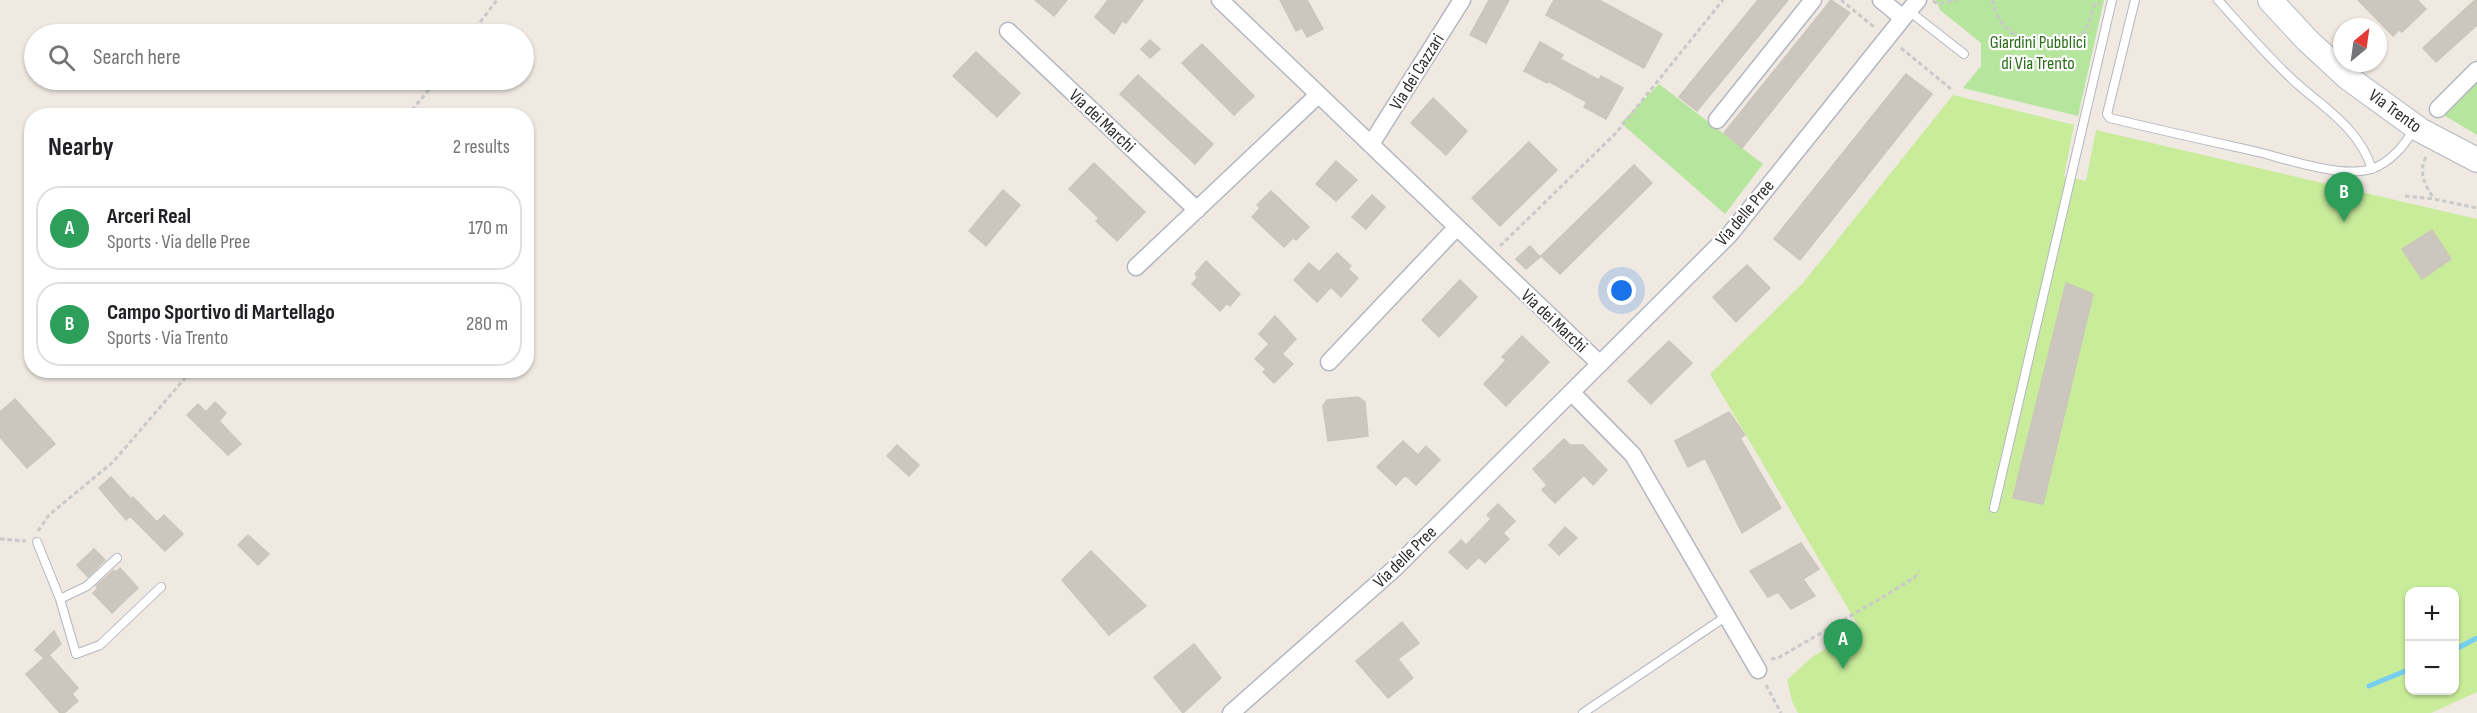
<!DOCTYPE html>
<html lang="en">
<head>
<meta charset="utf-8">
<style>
  body { margin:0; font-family:"Sofia Sans Condensed",sans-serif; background:#f2f2f2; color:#202124 }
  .controls { position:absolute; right:18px; bottom:18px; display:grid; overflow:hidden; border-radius:12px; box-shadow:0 2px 4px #0004 }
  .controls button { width:54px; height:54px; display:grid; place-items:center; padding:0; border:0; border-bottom:2px solid #e0e0e0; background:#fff; color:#202124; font:30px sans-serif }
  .compass { position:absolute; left:2333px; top:18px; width:54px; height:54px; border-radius:50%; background:#fff; box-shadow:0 2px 4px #0004; rotate:29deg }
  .you { position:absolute; left:1622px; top:291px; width:21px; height:21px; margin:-15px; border:4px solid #fff; border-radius:50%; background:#1a73e8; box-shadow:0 0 0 9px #1a73e833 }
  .badge { display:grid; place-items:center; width:39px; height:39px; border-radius:50%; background:#4264fb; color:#fff; font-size:20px; font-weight:700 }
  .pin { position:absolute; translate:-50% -50px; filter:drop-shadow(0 2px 3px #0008) }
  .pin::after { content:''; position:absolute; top:32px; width:21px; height:18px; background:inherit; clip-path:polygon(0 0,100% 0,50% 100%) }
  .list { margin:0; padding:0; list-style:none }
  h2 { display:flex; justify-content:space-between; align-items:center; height:78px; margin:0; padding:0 24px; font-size:26px }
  h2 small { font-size:20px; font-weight:400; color:#757577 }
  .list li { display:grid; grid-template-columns:39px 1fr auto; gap:18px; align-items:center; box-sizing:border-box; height:84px; margin:0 12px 12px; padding:0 12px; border:2px solid #e0e0e0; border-radius:24px }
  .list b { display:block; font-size:22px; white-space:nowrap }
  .list p { margin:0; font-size:20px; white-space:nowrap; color:#757577 }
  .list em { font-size:20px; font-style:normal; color:#757577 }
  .icon { flex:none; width:33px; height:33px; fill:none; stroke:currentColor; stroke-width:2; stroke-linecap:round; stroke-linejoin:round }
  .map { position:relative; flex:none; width:2477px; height:713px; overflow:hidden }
  .search { position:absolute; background:#fff; box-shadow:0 2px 4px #0004; left:24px; top:24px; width:510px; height:66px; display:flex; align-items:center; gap:15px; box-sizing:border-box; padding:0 21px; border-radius:33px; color:#757577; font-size:22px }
  .panel { position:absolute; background:#fff; box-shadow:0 2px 4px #0004; left:24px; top:108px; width:510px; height:270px; border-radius:24px }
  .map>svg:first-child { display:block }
  .green { fill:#b6e59e }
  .pitch { fill:#c9ec9a; fill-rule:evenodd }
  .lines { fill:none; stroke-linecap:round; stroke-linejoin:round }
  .stream { stroke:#75cff0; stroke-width:5 }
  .building { fill:#cbc7bf; stroke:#cbc5ba; stroke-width:1.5 }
  .lane-casing { stroke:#b4b7c1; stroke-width:10 }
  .street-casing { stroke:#b4b7c1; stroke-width:19 }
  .secondary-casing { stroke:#b4b7c1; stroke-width:26 }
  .path { stroke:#c9c9c9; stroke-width:3; stroke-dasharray:4.5 3; stroke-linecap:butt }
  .lane { stroke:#fff; stroke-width:8 }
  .street { stroke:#fff; stroke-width:16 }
  .secondary { stroke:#fff; stroke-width:24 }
  .labels { text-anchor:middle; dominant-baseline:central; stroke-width:4.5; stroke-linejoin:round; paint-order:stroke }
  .park-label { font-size:18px; fill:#2c6e1b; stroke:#fff }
  .street-label { font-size:18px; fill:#2e2e2e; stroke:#fff }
</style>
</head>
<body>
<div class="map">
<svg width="2477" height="713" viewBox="0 0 2477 713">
  <rect width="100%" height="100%" fill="#efe9e1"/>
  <path class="green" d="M1936 0H2104L2078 116 1963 88 1981 66V43L1940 10Z
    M2477 78V135L2442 114Z
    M1659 84 1763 164 1725 214 1621 123Z"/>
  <path class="pitch" d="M1953 95 2074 125 2064 176 2086 181 2096 130 2477 219V692L2431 713H1798L1792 701 1787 680 1812 657 1860 629 1710 374 1803 283ZM2410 592H2454V690H2410Z"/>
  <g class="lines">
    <path class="stream" d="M2454 650 2477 638
      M2369 686 2410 669"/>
  </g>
  <path class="building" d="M1035 0H1067L1054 16Z
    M1108 0H1143L1126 23 1122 21 1114 34 1095 17Z
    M1280 0H1307L1323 29 1307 37 1302 28 1296 31Z
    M1489 0H1509L1486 43 1470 35Z
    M1554 0H1599L1662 34 1644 68 1546 15Z
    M1758 0H1788L1697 111 1679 97Z
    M1831 0 1850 13 1742 148 1724 133Z
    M2358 0H2417L2426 9 2402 32 2399 30 2393 36Z
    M2475 0H2477V25L2436 62 2423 48Z
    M1150 40 1160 49 1150 58 1141 49Z
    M1540 42 1563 55 1560 59 1599 80 1601 76 1623 88 1606 119 1584 107 1587 102 1548 81 1547 83 1524 71Z
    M1202 44 1254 96 1234 115 1182 63Z
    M976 52 1020 93 997 117 953 76Z
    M1906 74 1932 94 1800 260 1774 239Z
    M1138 75 1213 144 1195 164 1120 94Z
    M1433 98 1467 131 1446 155 1411 123Z
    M1529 142 1557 170 1500 226 1472 198Z
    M1336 161 1357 180 1336 201 1316 184Z
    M1094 163 1145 212 1117 241 1096 221 1099 218 1069 189Z
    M1634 165 1652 183 1560 274 1541 256Z
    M1003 190 1020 205 986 246 969 231Z
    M1271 191 1309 227 1296 240 1293 238 1284 247 1252 217 1260 208 1257 205Z
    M1372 195 1385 207 1366 229 1352 217Z
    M2432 230 2451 259 2422 279 2402 249Z
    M1530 246 1540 257 1526 269 1516 259Z
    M1337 253 1351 266 1348 269 1358 278 1341 297 1331 287 1317 302 1294 280 1309 263 1319 272Z
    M1206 261 1240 294 1230 306 1227 303 1220 311 1192 284 1198 277 1195 274Z
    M1747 265 1770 288 1736 322 1713 297Z
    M1460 280 1477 297 1439 337 1422 320Z
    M2066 283 2093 294 2043 504 2013 498Z
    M1275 316 1296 339 1282 354 1293 364 1274 383 1263 372 1266 369 1255 359 1269 344 1259 334Z
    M1522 336 1549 362 1506 406 1484 384 1506 360 1502 357Z
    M1669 341 1692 363 1651 404 1628 381Z
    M1358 397 1365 402 1368 436 1328 441 1323 406 1327 400Z
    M15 399 55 444 27 468 0 437V412Z
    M215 402 226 413 219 421 241 444 228 455 187 415 198 404 206 412Z
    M1729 412 1745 435 1740 438 1781 508 1742 533 1705 458 1688 467 1675 441Z
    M1564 439 1570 445H1583L1607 470 1593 485 1584 475 1555 503 1542 490 1547 485 1533 469Z
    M1403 441 1418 455 1426 446 1440 460 1416 485 1405 475 1396 485 1377 467Z
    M897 445 919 465 909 476 887 456Z
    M111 477 131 499 133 497 157 522 164 515 183 534 165 551 130 516 126 520 99 488Z
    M1498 504 1515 521 1503 533 1509 539 1485 563 1479 557 1467 569 1449 552 1461 540 1466 545 1491 519 1487 515Z
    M1565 527 1577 538 1559 555 1549 545Z
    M248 535 269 554 258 565 238 545Z
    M1801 543 1819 569 1803 579 1815 596 1791 609 1778 592 1768 597 1750 571Z
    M94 549 105 560 88 577 77 565Z
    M1091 551 1146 606 1109 635 1062 580Z
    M120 568 138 588 112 613 93 593 98 588 96 586 114 570 116 572Z
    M1402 622 1419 643 1398 659 1413 678 1388 698 1356 661Z
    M54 631 61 644 49 655 78 688 72 694 78 701 64 713H60L26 674 44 658 35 650Z
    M1194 644 1221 678 1183 713 1154 677Z"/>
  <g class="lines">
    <g class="lane-casing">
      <path id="lane" d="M2135 0 2107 114 2110 118C2159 130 2209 141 2258 152 2289 160 2341 178 2371 169 2390 163 2405 145 2414 129
        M2218 0C2242 27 2267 56 2294 81 2324 108 2359 128 2372 169
        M1909 11 1964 54
        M1994 508 2112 0
        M37 542 60 599 76 654 100 645 161 587
        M60 599 87 586 117 558
        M1583 713 1728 615"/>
    </g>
    <g class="street-casing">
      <path id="street" d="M1220 0 1600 364
        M1903 18 1918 0
        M1008 31 1197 210
        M2438 109 2477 70
        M1717 120 1813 0
        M1371 144 1462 0
        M1136 267 1318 95
        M1329 362 1456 228
        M1572 393 1633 455 1758 670
        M1231 713 1394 569 1730 234 1903 18 1881 0"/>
    </g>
    <g class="secondary-casing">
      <path id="secondary" d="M2270 0 2307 40 2347 77 2420 130 2477 160"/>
    </g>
    <path class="path" d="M1841 0 1874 27
      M1992 0C1995 7 1996 16 2001 22 2023 49 2057 49 2086 31L2095 3 2100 4
      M1933 1 1938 4 1957 0
      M471 34 497 0
      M1901 48 1951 89
      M407 116 437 80
      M2426 157C2418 173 2425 185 2434 199
      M2405 196 2434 199 2477 208
      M1500 246 1616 133 1723 0
      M38 531 49 515 113 462 192 370
      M0 539 26 541
      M1771 659 1778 658 1883 597 1915 577 1919 571
      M1766 685 1781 713"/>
    <use href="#lane" class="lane"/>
    <use href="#street" class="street"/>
    <use href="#secondary" class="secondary"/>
  </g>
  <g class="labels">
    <g class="park-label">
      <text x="2038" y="42">Giardini Pubblici<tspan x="2038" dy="21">di Via Trento</tspan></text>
    </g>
    <g class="street-label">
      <text transform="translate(1417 72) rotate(-58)">Via dei Cazzari</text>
      <text transform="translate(2395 111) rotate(36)">Via Trento</text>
      <text transform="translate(1102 121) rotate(43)">Via dei Marchi</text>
      <text transform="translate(1745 213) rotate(-50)">Via delle Pree</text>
      <text transform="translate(1554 321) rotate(43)">Via dei Marchi</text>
      <text transform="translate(1405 557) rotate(-44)">Via delle Pree</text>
    </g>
  </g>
</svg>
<div class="controls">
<button>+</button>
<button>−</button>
</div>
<svg class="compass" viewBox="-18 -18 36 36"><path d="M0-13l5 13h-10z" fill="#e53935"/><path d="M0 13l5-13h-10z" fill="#757577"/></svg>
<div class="you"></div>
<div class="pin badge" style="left:1843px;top:669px;background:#2e9e5b">A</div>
<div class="pin badge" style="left:2344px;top:222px;background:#2e9e5b">B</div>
<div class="search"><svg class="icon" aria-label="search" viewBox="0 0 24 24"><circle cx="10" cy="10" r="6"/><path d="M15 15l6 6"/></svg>Search here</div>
<section class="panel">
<h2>Nearby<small>2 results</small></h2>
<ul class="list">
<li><span class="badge" style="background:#2e9e5b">A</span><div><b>Arceri Real</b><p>Sports · Via delle Pree</p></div><em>170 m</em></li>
<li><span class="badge" style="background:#2e9e5b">B</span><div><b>Campo Sportivo di Martellago</b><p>Sports · Via Trento</p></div><em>280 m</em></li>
</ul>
</section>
</div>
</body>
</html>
